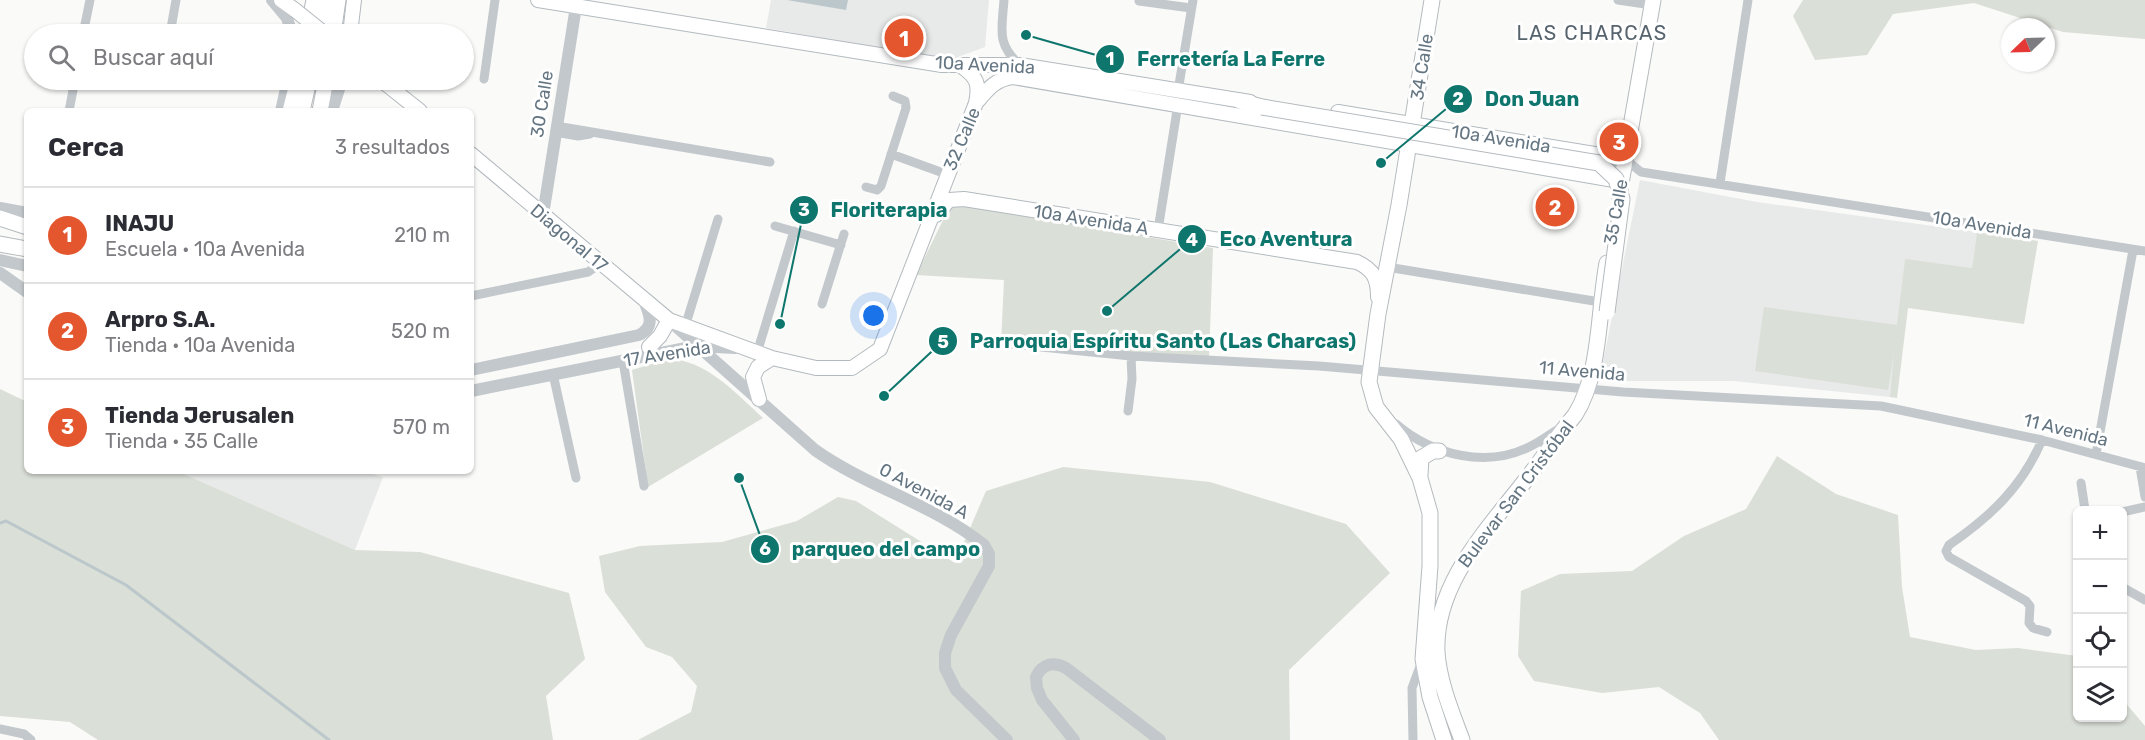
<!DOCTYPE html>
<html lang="es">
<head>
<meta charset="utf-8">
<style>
  body { margin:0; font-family:Rubik,sans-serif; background:#f7f7f7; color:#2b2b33 }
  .controls { position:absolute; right:18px; bottom:18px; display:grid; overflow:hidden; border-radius:9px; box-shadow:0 2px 4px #0004 }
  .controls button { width:54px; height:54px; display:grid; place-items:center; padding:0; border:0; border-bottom:2px solid #e1e1e2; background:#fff; color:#2b2b33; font:30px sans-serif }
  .compass { position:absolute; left:2001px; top:18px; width:54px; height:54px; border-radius:50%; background:#fff; box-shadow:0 2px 4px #0004; rotate:247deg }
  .you { position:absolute; left:874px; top:316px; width:21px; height:21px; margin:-15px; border:4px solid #fff; border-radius:50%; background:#1a73e8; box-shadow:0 0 0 9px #1a73e833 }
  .badge { display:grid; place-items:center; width:39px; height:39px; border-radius:50%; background:#e4572e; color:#fff; font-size:20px; font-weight:700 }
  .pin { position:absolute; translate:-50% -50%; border:3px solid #fff; box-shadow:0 2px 6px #0006 }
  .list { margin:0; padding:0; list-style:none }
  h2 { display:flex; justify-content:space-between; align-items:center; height:78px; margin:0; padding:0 24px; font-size:26px }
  h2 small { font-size:20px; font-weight:400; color:#7c7c81 }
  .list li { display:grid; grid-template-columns:39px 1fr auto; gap:18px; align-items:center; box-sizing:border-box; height:96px; padding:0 24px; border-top:2px solid #e1e1e2 }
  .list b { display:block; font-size:22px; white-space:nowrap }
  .list p { margin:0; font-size:20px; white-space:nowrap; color:#7c7c81 }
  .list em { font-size:20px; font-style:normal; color:#7c7c81 }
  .icon { flex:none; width:33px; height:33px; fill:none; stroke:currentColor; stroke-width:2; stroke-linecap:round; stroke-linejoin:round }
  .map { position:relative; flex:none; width:2145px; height:740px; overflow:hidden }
  .search { position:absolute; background:#fff; box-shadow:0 2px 4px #0004; left:24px; top:24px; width:450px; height:66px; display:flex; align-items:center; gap:15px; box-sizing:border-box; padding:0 21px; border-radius:33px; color:#7c7c81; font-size:22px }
  .panel { position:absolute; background:#fff; box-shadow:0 2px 4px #0004; left:24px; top:108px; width:450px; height:366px; border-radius:9px }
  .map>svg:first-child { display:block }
  .built { fill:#e8e9e9 }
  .green { fill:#dadfd7 }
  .water { fill:#bbc7cb }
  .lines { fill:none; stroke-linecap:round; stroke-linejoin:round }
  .stream { stroke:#bbc7cb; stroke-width:3 }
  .secondary-casing { stroke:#b3babf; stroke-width:16 }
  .primary-casing { stroke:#b5babe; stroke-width:17 }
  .trunk-casing { stroke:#b4b9bd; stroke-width:17 }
  .minor { stroke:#c3c8cc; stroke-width:9 }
  .tertiary { stroke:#c3c8cc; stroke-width:12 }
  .secondary { stroke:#fff; stroke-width:14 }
  .primary { stroke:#fff; stroke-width:15 }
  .trunk { stroke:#fff; stroke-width:15 }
  .secondary-bridge-casing { stroke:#b3babf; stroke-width:16; stroke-linecap:butt }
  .primary-bridge-casing { stroke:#b5babe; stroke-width:17; stroke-linecap:butt }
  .secondary-bridge { stroke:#fff; stroke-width:14 }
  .primary-bridge { stroke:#fff; stroke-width:15 }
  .labels { text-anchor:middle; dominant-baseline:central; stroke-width:6; stroke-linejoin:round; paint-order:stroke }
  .street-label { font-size:18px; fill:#657683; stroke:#fff }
  .neighbourhood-label { font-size:20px; letter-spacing:1.5px; fill:#57646e; stroke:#fff }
  .leader { fill:none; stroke:#0f766e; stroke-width:2 }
  .callout-dot { fill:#0f766e; stroke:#fff; stroke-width:2 }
  .mark-label { font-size:18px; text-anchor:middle; font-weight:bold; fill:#fff }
  .callout-label { font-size:20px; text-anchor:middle; font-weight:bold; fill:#0f766e; stroke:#fff; stroke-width:6; stroke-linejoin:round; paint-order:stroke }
</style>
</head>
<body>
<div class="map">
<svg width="2145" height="740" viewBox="0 0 2145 740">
  <rect width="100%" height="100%" fill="#fafaf8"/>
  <path class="built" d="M771 0H989L985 47 950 60 766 28Z
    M1640 180 1757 202 1977 232 1972 268 1905 260 1890 397 1733 381H1599Z
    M177 471H361L383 477 355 550Z"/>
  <path class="green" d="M1803 0H2145V39L2063 32 1974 3 1893 14 1867 55 1815 60 1793 16Z
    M951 204 1213 248 1209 359 1001 343 1004 280 916 275Z
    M1977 232 2038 241 2024 324 1908 308 1897 398 1890 397 1894 352 1888 390 1755 371 1764 307 1897 325 1905 259 1972 268Z
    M668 359C705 359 737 394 763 418L648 487 632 370Z
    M0 389 27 402V471H177L355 550 420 552 569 593 585 659 546 696 553 740H98L70 722 0 716Z
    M1777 456 1836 494 1898 515 1902 587 1910 637 1976 650 2018 648 2077 656 2078 718H2122L2123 700 2145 726V740H1719L1700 713 1659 687 1602 693 1534 681 1518 656 1521 591 1560 574 1632 571 1684 536 1746 509Z
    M1063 467 1210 482 1346 524 1390 573 1289 670 1290 740H638L691 712 697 686 672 657 646 647 605 592 599 556 640 546 722 542 797 521 838 497 856 501 955 563 986 491Z"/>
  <path class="water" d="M787 0H848L846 10Z"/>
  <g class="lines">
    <path class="stream" d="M0 523 6 521 126 585 329 740"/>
    <g class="secondary-casing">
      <path id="secondary" d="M281 0 295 10
        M538 0 942 65H1020L1250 102
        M350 34 354 0
        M961 66C977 77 980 84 976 103
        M381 80 420 111
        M1338 112 1625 159
        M471 154 669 320 772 358 816 368H852L880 349 976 103C987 90 995 79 1013 77L1620 181
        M936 215 949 200 964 199 1357 262C1374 270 1378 279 1378 297
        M649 347 660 336 669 320
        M759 399 753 377 758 367 772 358"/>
    </g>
    <g class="primary-casing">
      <path id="primary" d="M1432 0 1399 205 1378 314 1369 382 1376 407 1401 439 1420 478 1430 513V566L1423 659 1430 697 1444 740
        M1240 101 1262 107
        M1619 195 1653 0
        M1420 475 1421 458 1433 451H1439
        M1462 740C1452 713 1439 682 1437 652 1434 583 1489 528 1528 477 1544 457 1558 435 1575 415 1601 374 1598 311 1607 263"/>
    </g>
    <g class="trunk-casing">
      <path id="trunk" d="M307 34 314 0
        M318 34 324 0
        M333 34 338 0
        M290 111 298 80
        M302 111 309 80
        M320 111 326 80
        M0 218 27 227
        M0 244 27 249"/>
    </g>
    <path class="minor" d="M1004 0C1002 29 996 44 1020 65
      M1618 0 1652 5
      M1139 1 1191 8
      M83 34 90 0
      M170 34 176 0
      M484 79 495 0
      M1178 91 1193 0
      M69 111 75 80
      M556 126 770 162
      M555 132 578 136 590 134
      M891 154 946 174
      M1625 159 1641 172 2145 251
      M1720 183 1748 0
      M866 187 877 190 881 186 906 108 905 101 893 96
      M775 226 841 245
      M1158 230 1178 104
      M1393 268 1600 302
      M471 296 588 272 600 264
      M822 304 844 234
      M685 327 718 219
      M1010 344 1131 356 1319 366 1623 392 1881 406 2042 440 2145 468
      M757 353 794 231
      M623 361 644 486
      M553 374 576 478
      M1128 411 1132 379 1131 356
      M1396 424C1432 455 1487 469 1531 446 1541 441 1550 434 1559 429
      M2042 440C2022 487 1990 517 1949 545L1946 551 1949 557 2026 601 2030 606 2029 623 2033 628 2047 632
      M2096 454 2133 250
      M2140 467 2145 497
      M2081 483 2085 510
      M2122 512 2145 507
      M2122 587 2145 600
      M0 729 24 734 31 740
      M1413 740 1412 688 1422 661"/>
    <path class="tertiary" d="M272 0 287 18 292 34
      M281 111 288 80
      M332 111 342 80
      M0 208 27 213
      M543 215 577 0
      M0 260 27 266
      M0 273 27 292
      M670 321 815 450C867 487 935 505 984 545L989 554V566L951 635 945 653V668L956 690 1007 740
      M471 370 639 335C655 327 650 315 644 301
      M471 391 696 346 735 348
      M1074 740 1042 700 1037 688 1036 677C1042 664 1053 661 1066 668L1160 740"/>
    <use href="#secondary" class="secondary"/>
    <use href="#primary" class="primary"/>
    <use href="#trunk" class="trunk"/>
    <g class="secondary-bridge-casing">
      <path id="secondary-bridge" d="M295 10 325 34"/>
    </g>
    <g class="primary-bridge-casing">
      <path id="primary-bridge" d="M1262 107 1599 163 1616 179 1622 199 1607 312"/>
    </g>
    <use href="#secondary-bridge" class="secondary-bridge"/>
    <use href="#primary-bridge" class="primary-bridge"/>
  </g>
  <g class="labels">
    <g class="street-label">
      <text transform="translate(985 65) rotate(3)">10a Avenida</text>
      <text transform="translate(1422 67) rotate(-81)">34 Calle</text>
      <text transform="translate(542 104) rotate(-81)">30 Calle</text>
      <text transform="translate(962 139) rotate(-67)">32 Calle</text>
      <text transform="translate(1501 139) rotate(9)">10a Avenida</text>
      <text transform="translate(1616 212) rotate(-80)">35 Calle</text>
      <text transform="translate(1091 220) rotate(9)">10a Avenida A</text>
      <text transform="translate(1982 225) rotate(9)">10a Avenida</text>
      <text transform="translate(569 238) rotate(40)">Diagonal 17</text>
      <text transform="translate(667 354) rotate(-9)">17 Avenida</text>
      <text transform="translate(1582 371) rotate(5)">11 Avenida</text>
      <text transform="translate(2066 430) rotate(14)">11 Avenida</text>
      <text transform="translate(924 491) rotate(28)">0 Avenida A</text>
      <text transform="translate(1516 494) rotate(-53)">Bulevar San Cristóbal</text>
    </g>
    <g class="neighbourhood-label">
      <text x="1592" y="33">LAS CHARCAS</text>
    </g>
  </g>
  <path class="leader" d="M1026 35L1110 59M1381 163L1458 99M780 324L804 210M1107 311L1192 239M884 396L943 341M739 478L765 549"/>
  <g class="callout-dot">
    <circle cx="1026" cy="35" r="6"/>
    <circle cx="1381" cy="163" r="6"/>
    <circle cx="780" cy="324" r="6"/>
    <circle cx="1107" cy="311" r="6"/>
    <circle cx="884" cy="396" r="6"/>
    <circle cx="739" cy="478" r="6"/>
    <circle cx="1110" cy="59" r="15"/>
    <circle cx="1458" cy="99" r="15"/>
    <circle cx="804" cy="210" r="15"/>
    <circle cx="1192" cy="239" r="15"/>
    <circle cx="943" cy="341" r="15"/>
    <circle cx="765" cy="549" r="15"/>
  </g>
  <g class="mark-label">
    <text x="1110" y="65">1</text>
    <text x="1458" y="105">2</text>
    <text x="804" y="216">3</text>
    <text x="1192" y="246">4</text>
    <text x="943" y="348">5</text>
    <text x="765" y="555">6</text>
  </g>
  <g class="callout-label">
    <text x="1231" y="66">Ferretería La Ferre</text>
    <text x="1532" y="106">Don Juan</text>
    <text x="889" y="217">Floriterapia</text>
    <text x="1286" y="246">Eco Aventura</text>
    <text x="1163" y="348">Parroquia Espíritu Santo (Las Charcas)</text>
    <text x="886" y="556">parqueo del campo</text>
  </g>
</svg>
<div class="controls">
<button>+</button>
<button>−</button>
<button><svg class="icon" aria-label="locate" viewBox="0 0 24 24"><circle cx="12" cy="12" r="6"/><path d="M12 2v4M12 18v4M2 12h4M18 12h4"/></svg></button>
<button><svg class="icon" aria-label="layers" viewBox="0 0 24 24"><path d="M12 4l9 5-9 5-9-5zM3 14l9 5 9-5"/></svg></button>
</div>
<svg class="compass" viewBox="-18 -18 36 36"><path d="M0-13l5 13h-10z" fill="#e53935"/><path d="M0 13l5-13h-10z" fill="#7c7c81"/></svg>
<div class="you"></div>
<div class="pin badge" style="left:904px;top:38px">1</div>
<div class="pin badge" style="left:1555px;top:207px">2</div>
<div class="pin badge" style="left:1619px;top:142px">3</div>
<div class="search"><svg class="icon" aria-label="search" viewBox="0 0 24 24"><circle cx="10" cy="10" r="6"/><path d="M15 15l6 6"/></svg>Buscar aquí</div>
<section class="panel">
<h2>Cerca<small>3 resultados</small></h2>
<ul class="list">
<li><span class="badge">1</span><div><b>INAJU</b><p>Escuela · 10a Avenida</p></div><em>210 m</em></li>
<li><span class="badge">2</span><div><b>Arpro S.A.</b><p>Tienda · 10a Avenida</p></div><em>520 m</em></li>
<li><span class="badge">3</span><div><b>Tienda Jerusalen</b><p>Tienda · 35 Calle</p></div><em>570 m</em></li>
</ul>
</section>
</div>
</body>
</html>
